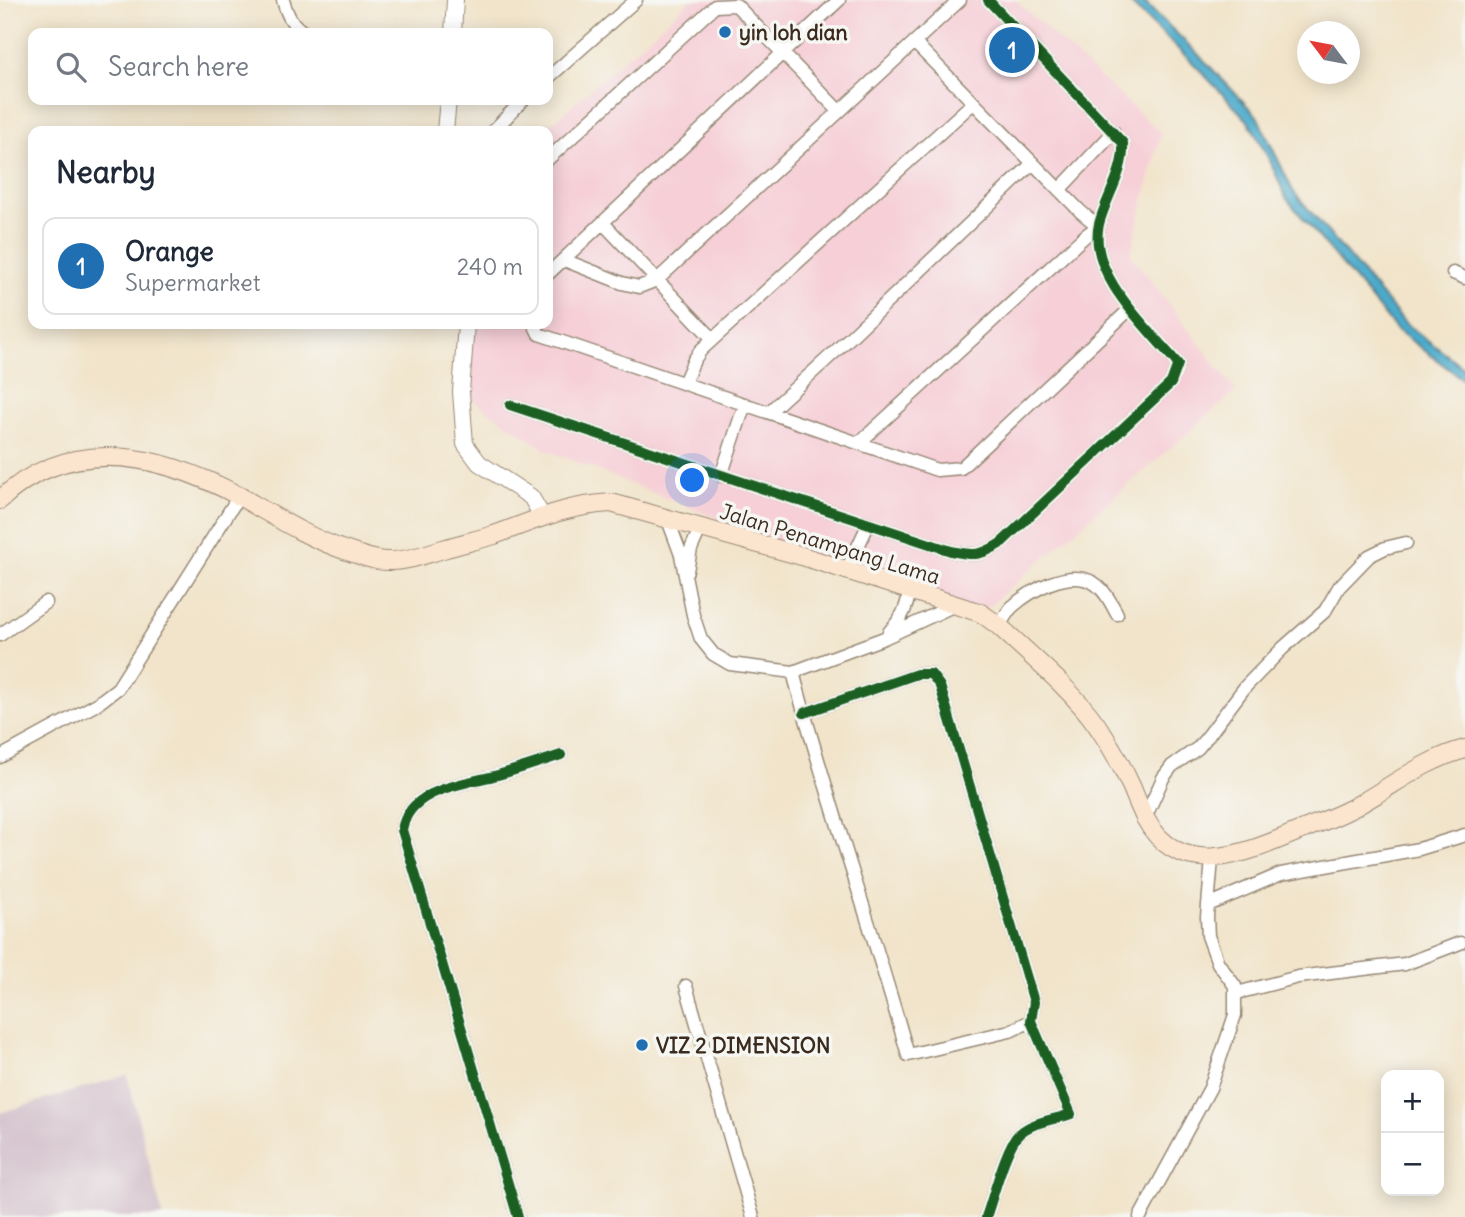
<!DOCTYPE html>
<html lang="en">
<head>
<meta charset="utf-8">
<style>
  body { margin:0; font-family:Delius,sans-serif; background:#f6f6f7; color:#1f2937 }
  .controls { position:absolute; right:21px; bottom:21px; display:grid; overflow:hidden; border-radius:14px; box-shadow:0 4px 18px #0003 }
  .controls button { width:63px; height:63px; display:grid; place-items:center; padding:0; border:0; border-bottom:2px solid #e0e1e3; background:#fff; color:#1f2937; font:35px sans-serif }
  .compass { position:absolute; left:1297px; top:21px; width:63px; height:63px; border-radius:50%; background:#fff; box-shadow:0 4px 18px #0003; rotate:302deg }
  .you { position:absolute; left:693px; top:481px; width:24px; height:24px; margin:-18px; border:5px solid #fff; border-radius:50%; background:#1a73e8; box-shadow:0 0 0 10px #1a73e833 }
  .badge { display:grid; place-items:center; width:46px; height:46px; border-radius:50%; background:#1f6fb2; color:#fff; font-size:23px; font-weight:700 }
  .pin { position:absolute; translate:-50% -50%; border:4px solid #fff; box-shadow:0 2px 7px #0006 }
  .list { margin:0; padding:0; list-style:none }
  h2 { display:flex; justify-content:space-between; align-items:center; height:91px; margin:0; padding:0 28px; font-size:30px }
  h2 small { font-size:23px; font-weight:400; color:#747a83 }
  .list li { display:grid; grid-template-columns:46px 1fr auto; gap:21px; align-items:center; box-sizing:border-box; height:98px; margin:0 14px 14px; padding:0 14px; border:2px solid #e0e1e3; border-radius:14px }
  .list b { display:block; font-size:26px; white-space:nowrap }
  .list p { margin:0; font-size:23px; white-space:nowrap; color:#747a83 }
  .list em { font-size:23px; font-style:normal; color:#747a83 }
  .icon { flex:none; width:38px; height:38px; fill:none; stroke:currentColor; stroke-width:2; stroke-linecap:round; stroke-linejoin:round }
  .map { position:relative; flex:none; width:1465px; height:1217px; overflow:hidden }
  .search { position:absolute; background:#fff; box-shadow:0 4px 18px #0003; left:28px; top:28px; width:525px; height:77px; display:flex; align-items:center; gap:18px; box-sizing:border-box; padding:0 24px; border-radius:14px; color:#747a83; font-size:26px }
  .panel { position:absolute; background:#fff; box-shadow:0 4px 18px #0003; left:28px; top:126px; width:525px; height:203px; border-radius:14px }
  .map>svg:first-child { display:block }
  .built { fill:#f6cfd7 }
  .industrial { fill:#d1bdc9 }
  .water { fill:#4caaca; stroke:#446a74; stroke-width:2 }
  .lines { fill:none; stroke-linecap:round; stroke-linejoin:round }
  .minor-casing { stroke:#968774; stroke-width:15 }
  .tertiary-casing { stroke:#968774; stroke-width:18 }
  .secondary-casing { stroke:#968774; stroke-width:20 }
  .minor { stroke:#fff; stroke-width:12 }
  .tertiary { stroke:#fff; stroke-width:16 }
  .secondary { stroke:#fce5cf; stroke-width:18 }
  .cycleway-casing { stroke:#f6f6f2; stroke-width:15 }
  .cycleway { stroke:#1b5e20; stroke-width:10 }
  .poi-dot { fill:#1f6fb2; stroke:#f6f6f2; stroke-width:2.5 }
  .labels { text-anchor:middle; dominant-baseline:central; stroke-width:7; stroke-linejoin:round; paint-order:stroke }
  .poi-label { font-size:21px; font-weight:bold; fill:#3b2a1e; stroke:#f6f6f2; text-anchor:start }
  .street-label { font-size:21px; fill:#3b2a1e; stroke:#f6f6f2 }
</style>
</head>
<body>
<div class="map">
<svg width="1465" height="1217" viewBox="0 0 1465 1217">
  <rect width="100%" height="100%" fill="#f6f6f2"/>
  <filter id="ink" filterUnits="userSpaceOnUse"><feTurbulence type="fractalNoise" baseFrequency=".0143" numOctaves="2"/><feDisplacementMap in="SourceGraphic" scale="14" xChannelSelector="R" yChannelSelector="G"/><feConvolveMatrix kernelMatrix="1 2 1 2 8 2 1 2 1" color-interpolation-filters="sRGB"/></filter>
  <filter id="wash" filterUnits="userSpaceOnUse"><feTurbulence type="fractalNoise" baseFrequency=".00686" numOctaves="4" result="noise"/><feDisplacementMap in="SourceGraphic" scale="28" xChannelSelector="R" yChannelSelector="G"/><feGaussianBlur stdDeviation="1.57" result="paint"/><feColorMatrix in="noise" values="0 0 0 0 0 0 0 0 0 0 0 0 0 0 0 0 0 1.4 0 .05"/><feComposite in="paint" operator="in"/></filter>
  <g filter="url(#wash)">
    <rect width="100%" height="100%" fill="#f1e4ca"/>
    <path class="built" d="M691 0H1015L1161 133 1130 254 1236 391 981 613 847 570 546 450 461 392 466 324H548V131H543Z"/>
    <path class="industrial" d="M127 1075 163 1217H0V1113Z"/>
    <path class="water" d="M1127 0H1142L1199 55 1257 116 1293 191 1404 322 1465 369V381L1396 329 1286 198 1271 163 1249 122 1193 63Z"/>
  </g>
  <g filter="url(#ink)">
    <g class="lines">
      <g class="minor-casing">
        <path id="minor" d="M283 0C287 15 292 25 305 33
          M914 42 1081 212 1098 226
          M548 78 636 0
          M493 131 523 100
          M548 159 715 6 736 5 838 110
          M1059 190 1114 132
          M603 223 713 339
          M564 260 622 283 639 287 657 280 960 0
          M1453 273 1465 278
          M548 274 839 0
          M534 324 539 334 937 470 961 468 1130 309
          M684 383 694 360 701 350 973 103
          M510 405 951 551C974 556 981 556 1001 543L1171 383 1178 364C1149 329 1087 275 1099 224 1106 197 1125 171 1123 143L988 0
          M769 412 838 349 1033 163
          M859 443 1085 236 1098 226
          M721 476 745 404
          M668 520 681 555 693 615 701 639 713 654 730 664 793 672 884 638 955 605
          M847 570 868 525
          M687 571 691 549 700 529
          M999 626C1003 620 1007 612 1012 607 1031 590 1069 568 1094 583 1105 590 1111 603 1117 614
          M889 632C901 619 907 609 909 592
          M0 635 46 602
          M793 672C827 801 872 926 908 1055L1010 1031 1031 1021
          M804 713 917 674H931L940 686 1034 1002 1031 1021 1071 1114C1054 1120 1033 1121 1019 1134 1006 1146 993 1198 986 1217
          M0 757 97 704 118 688 239 496
          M1145 818 1163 778 1172 766 1198 748 1208 736 1245 687 1283 648 1325 611 1339 587 1369 556 1385 548 1406 543
          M1208 905 1281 874 1419 849 1465 835
          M686 986 753 1217
          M1237 993 1298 977 1405 964 1460 943
          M518 1217 402 830C409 788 465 784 498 775 519 769 540 762 561 755
          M1140 1217 1210 1088 1235 1015V986L1218 963 1208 936 1207 917 1212 859"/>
      </g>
      <g class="tertiary-casing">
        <path id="tertiary" d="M453 33 455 0
          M445 131 448 100
          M466 324 461 392 465 444 479 463 531 497 542 516"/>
      </g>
      <g class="secondary-casing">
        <path id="secondary" d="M0 500C71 432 163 455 241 497 277 518 310 539 350 552 363 556 377 562 391 561 408 561 426 554 443 549 460 544 477 540 494 535 536 520 564 506 611 503L802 556 981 613 999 626C1029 654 1073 691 1096 724 1110 744 1122 766 1132 788 1136 798 1140 808 1145 818 1180 883 1247 853 1299 831 1318 823 1339 816 1358 805 1394 785 1424 760 1465 749"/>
      </g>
      <use href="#minor" class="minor"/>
      <use href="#tertiary" class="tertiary"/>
      <use href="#secondary" class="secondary"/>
      <g class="cycleway-casing">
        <path id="cycleway" d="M510 405 951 551C974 556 981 556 1001 543L1171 383 1178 364C1149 329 1087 275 1099 224 1106 197 1125 171 1123 143L988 0
          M804 713 917 674H931L940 686 1034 1002 1031 1021 1071 1114C1054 1120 1033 1121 1019 1134 1006 1146 993 1198 986 1217
          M518 1217 402 830C409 788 465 784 498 775 519 769 540 762 561 755"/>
      </g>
      <use href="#cycleway" class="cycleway"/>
    </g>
  </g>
  <g class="poi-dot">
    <circle cx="725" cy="32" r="7"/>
    <circle cx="642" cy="1045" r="7"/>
  </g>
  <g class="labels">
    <g class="poi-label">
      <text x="739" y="32">yin loh dian</text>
      <text x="656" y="1045">VIZ 2 DIMENSION</text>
    </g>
    <g class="street-label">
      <text transform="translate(830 544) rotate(17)">Jalan Penampang Lama</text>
    </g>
  </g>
</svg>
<div class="controls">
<button>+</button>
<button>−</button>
</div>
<svg class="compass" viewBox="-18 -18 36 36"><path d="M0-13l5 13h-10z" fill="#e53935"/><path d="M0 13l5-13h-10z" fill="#747a83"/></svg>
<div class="you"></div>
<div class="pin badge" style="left:1012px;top:50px">1</div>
<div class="search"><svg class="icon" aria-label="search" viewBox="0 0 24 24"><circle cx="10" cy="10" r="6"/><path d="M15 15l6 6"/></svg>Search here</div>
<section class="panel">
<h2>Nearby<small></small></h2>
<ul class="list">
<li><span class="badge">1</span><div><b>Orange</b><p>Supermarket</p></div><em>240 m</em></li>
</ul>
</section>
</div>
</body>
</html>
